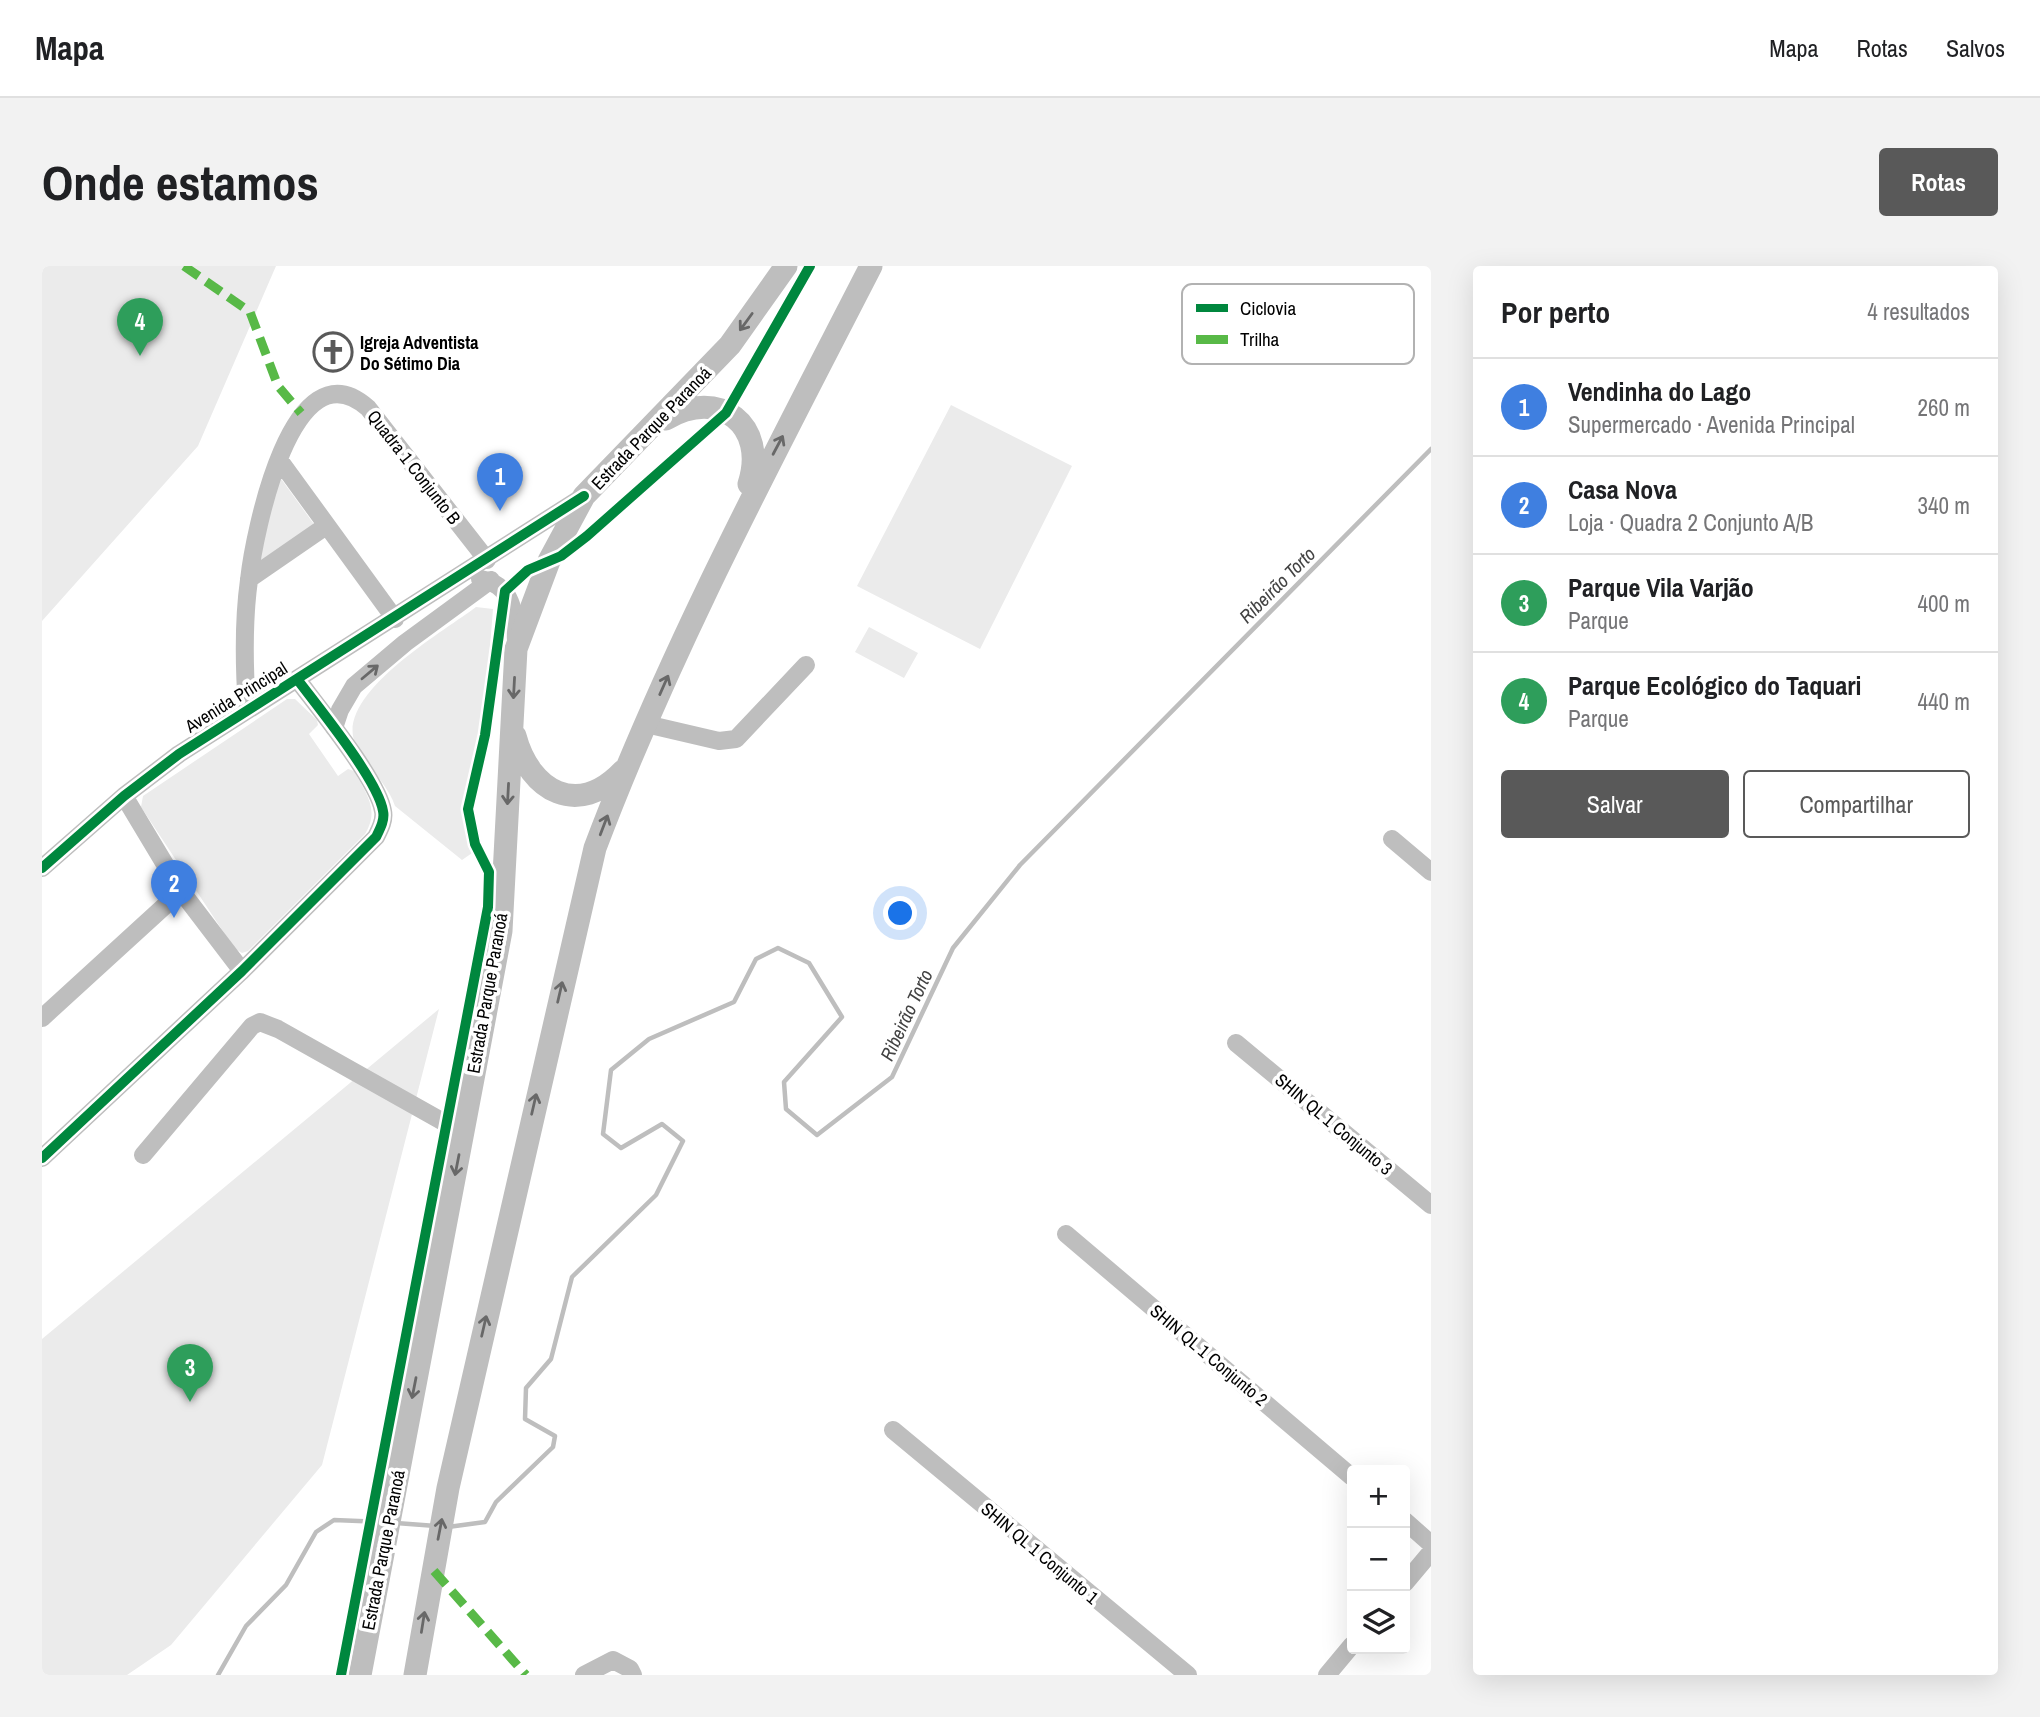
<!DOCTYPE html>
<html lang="pt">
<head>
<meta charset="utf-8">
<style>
  body { margin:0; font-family:"Archivo Narrow",sans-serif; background:#f2f2f2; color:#202124 }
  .controls { position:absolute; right:21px; bottom:21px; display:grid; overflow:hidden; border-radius:7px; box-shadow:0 7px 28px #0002 }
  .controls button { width:63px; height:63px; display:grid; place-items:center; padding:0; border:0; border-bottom:2px solid #e0e0e0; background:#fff; color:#202124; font:35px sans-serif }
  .you { position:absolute; left:859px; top:648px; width:24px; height:24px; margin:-18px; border:5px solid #fff; border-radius:50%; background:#1a73e8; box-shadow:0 0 0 10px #1a73e833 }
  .badge { display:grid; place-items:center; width:46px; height:46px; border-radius:50%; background:#595959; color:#fff; font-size:23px; font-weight:700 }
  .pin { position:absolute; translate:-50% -58px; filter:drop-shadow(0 2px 4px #0008) }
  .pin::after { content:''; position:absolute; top:37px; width:24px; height:21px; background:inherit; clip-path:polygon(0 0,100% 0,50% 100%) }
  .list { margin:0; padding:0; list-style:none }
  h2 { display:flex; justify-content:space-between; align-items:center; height:91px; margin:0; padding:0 28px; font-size:30px }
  h2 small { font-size:23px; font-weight:400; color:#757577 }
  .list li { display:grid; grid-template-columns:46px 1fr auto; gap:21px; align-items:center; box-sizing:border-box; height:98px; padding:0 28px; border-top:2px solid #e0e0e0 }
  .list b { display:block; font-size:26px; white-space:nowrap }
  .list p { margin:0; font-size:23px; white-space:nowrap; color:#757577 }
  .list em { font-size:23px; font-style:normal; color:#757577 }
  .actions { display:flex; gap:14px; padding:21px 28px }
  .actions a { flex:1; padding:16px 0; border:2px solid #595959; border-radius:7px; text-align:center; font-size:24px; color:#595959 }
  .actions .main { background:#595959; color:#fff }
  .icon { flex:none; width:38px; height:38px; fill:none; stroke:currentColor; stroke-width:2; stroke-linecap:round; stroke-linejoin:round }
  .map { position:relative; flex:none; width:1389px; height:1409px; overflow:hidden; border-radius:7px }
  header { display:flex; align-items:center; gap:42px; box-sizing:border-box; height:98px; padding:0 35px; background:#fff; border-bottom:2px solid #e0e0e0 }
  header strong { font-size:33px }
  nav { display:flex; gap:38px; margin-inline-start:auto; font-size:24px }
  .intro { display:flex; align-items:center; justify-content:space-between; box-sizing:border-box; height:168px; padding:0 42px }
  h1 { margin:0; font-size:49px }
  .button { padding:18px 32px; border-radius:7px; background:#595959; color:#fff; font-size:24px; font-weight:700 }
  main { display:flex; gap:42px; padding:0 42px }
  aside { flex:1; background:#fff; border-radius:7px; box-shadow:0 7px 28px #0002 }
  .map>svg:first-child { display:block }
  .green { fill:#ebebeb }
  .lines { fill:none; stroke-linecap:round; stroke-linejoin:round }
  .stream { stroke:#bebebe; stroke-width:4.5 }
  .minor { stroke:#bebebe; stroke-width:18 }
  .major { stroke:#bebebe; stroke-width:23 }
  .quiet { stroke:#58b947; stroke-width:9; stroke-dasharray:18 9; stroke-linecap:butt }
  .cycleway-casing { stroke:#fff; stroke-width:15 }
  .cycleway { stroke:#00873e; stroke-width:10 }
  .oneway { stroke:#686868 }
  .labels { text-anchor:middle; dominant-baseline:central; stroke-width:7; stroke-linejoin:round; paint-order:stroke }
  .poi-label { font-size:18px; font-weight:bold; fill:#000; stroke:#fff; text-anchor:start }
  .street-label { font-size:18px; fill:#000; stroke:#fff }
  .water-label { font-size:19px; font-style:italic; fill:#434343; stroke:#fff }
  .key { fill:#fff; stroke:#b2b2b2; stroke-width:2 }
  .key-label { font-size:19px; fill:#000 }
</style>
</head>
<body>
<header>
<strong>Mapa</strong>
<nav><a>Mapa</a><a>Rotas</a><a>Salvos</a></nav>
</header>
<div class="intro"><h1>Onde estamos</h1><a class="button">Rotas</a></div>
<main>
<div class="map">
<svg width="1389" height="1409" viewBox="0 0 1389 1409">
  <rect width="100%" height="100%" fill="#fff"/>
  <path class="green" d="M0 0H234L156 180 0 355Z
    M909 139 1030 200 938 383 815 320Z
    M237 210 274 261 213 303Z
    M434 341 451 343 441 469 424 542 433 585 420 594 353 540C345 516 323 500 313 477 293 428 401 366 434 341Z
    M827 361 876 387 862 412 813 386Z
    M245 433H253L275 454 276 459 267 468 296 510 306 503 312 505C324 527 338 544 323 568L206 685 200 687 192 682 99 541 101 530Z
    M397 743 280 1199 129 1379 85 1409H0V1073Z"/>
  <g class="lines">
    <path class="stream" d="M354 1257 394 1260
      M406 1261 443 1256 454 1236 511 1181 513 1170 483 1153 484 1122 509 1093 530 1011 614 929 641 875 620 858 579 882 561 868 569 804 607 773 692 736 714 693 736 682 767 697 800 751 742 816 744 843 775 869 850 811 911 682 978 599 1389 183
      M176 1409 204 1360 244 1319 274 1266 292 1254 341 1256"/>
    <path class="minor" d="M238 195 353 353
      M207 313 284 260
      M438 313C471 318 473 348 474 375
      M205 442C202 399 201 357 207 314 212 268 250 75 326 142L445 294
      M604 458 677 475 694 473 764 399
      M292 462 298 444 312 420 363 377 449 314
      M82 530 139 625 200 705
      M1350 573 1389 606
      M0 602 82 530 137 488 542 230
      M0 752 139 625
      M1194 777 1389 939
      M101 889 210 760 218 756 236 763 421 867
      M0 892 200 705 334 571C338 563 343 554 341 545 336 514 276 441 255 413
      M1024 968 1310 1211
      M851 1164 1146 1409
      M1363 1255 1389 1278
      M1363 1317 1389 1286
      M542 1409 571 1394 588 1403 591 1409
      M1285 1409 1310 1379"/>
    <path class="major" d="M624 153C677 121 726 159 707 218
      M473 470C488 526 536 552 581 505
      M318 1409 459 665 474 383 507 295 542 230 688 79 744 0
      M373 1409 406 1222 553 582C629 381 731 191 829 0"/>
    <path class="quiet" d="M142 0 208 46 236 120 259 147
      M392 1305 484 1409"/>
    <g class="cycleway-casing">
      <path id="cycleway" d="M0 602 82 530 137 488 542 230
        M0 892 200 705 334 571C338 563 343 554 341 545 336 514 276 441 255 413
        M299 1409 446 641 447 606 433 578 426 543 443 469 463 325 486 304 519 290 545 270 684 147 768 0"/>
    </g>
    <use href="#cycleway" class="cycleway"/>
  </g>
  <defs><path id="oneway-shaft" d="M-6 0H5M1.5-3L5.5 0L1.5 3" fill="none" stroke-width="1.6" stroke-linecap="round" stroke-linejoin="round" transform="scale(1.75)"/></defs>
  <g class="oneway">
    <use href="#oneway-shaft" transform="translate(704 56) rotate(126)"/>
    <use href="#oneway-shaft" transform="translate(736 179) rotate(-62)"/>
    <use href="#oneway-shaft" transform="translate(328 406) rotate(-40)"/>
    <use href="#oneway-shaft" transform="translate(622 419) rotate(-66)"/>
    <use href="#oneway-shaft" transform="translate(472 422) rotate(93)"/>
    <use href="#oneway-shaft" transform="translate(466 528) rotate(93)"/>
    <use href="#oneway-shaft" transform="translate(562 559) rotate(-69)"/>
    <use href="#oneway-shaft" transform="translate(518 726) rotate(-77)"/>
    <use href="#oneway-shaft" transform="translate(492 838) rotate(-77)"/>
    <use href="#oneway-shaft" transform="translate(415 899) rotate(101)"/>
    <use href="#oneway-shaft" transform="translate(442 1060) rotate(-77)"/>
    <use href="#oneway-shaft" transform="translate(372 1122) rotate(101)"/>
    <use href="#oneway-shaft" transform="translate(398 1263) rotate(-79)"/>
    <use href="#oneway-shaft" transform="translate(381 1356) rotate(-81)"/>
  </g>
  <defs>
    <g id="church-ring" transform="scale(2.0125)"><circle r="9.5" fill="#fff" stroke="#595959" stroke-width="1.5"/><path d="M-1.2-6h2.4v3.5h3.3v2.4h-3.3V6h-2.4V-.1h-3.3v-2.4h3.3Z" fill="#595959"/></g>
  </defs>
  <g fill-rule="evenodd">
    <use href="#church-ring" x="291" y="86"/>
  </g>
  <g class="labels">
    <g class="poi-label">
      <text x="318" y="76">Igreja Adventista<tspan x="318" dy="21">Do Sétimo Dia</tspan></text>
    </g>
    <g class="street-label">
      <text transform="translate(609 162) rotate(-46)">Estrada Parque Paranoá</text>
      <text transform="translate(372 201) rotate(52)">Quadra 1 Conjunto B</text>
      <text transform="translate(194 431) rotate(-32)">Avenida Principal</text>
      <text transform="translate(445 727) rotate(-80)">Estrada Parque Paranoá</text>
      <text transform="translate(1292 858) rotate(40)">SHIN QL 1 Conjunto 3</text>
      <text transform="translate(1167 1089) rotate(40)">SHIN QL 1 Conjunto 2</text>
      <text transform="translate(341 1284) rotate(-79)">Estrada Parque Paranoá</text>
      <text transform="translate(998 1287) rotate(40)">SHIN QL 1 Conjunto 1</text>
    </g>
    <g class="water-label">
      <text transform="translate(1235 319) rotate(-45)">Ribeirão Torto</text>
      <text transform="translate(864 749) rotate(-65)">Ribeirão Torto</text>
    </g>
  </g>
  <rect x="1140" y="18" width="232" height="80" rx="10" class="key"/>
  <rect x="1154" y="38" width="32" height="8" fill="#00873e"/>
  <rect x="1154" y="69" width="32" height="9" fill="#58b947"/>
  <g class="key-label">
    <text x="1198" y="49">Ciclovia</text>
    <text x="1198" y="80">Trilha</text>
  </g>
</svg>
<div class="controls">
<button>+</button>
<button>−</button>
<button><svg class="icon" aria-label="layers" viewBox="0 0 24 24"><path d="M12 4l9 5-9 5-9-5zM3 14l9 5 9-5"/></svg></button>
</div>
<div class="you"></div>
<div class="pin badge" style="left:458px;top:245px;background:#3f7fe0">1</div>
<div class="pin badge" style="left:132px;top:652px;background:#3f7fe0">2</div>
<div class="pin badge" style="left:148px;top:1136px;background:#2e9e5b">3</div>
<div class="pin badge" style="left:98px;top:90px;background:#2e9e5b">4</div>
</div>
<aside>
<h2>Por perto<small>4 resultados</small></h2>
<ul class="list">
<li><span class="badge" style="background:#3f7fe0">1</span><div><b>Vendinha do Lago</b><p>Supermercado · Avenida Principal</p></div><em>260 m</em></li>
<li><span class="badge" style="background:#3f7fe0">2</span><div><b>Casa Nova</b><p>Loja · Quadra 2 Conjunto A/B</p></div><em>340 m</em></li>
<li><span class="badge" style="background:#2e9e5b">3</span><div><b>Parque Vila Varjão</b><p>Parque</p></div><em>400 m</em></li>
<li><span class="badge" style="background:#2e9e5b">4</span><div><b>Parque Ecológico do Taquari</b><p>Parque</p></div><em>440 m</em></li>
</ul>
<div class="actions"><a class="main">Salvar</a><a>Compartilhar</a></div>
</aside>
</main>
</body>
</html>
